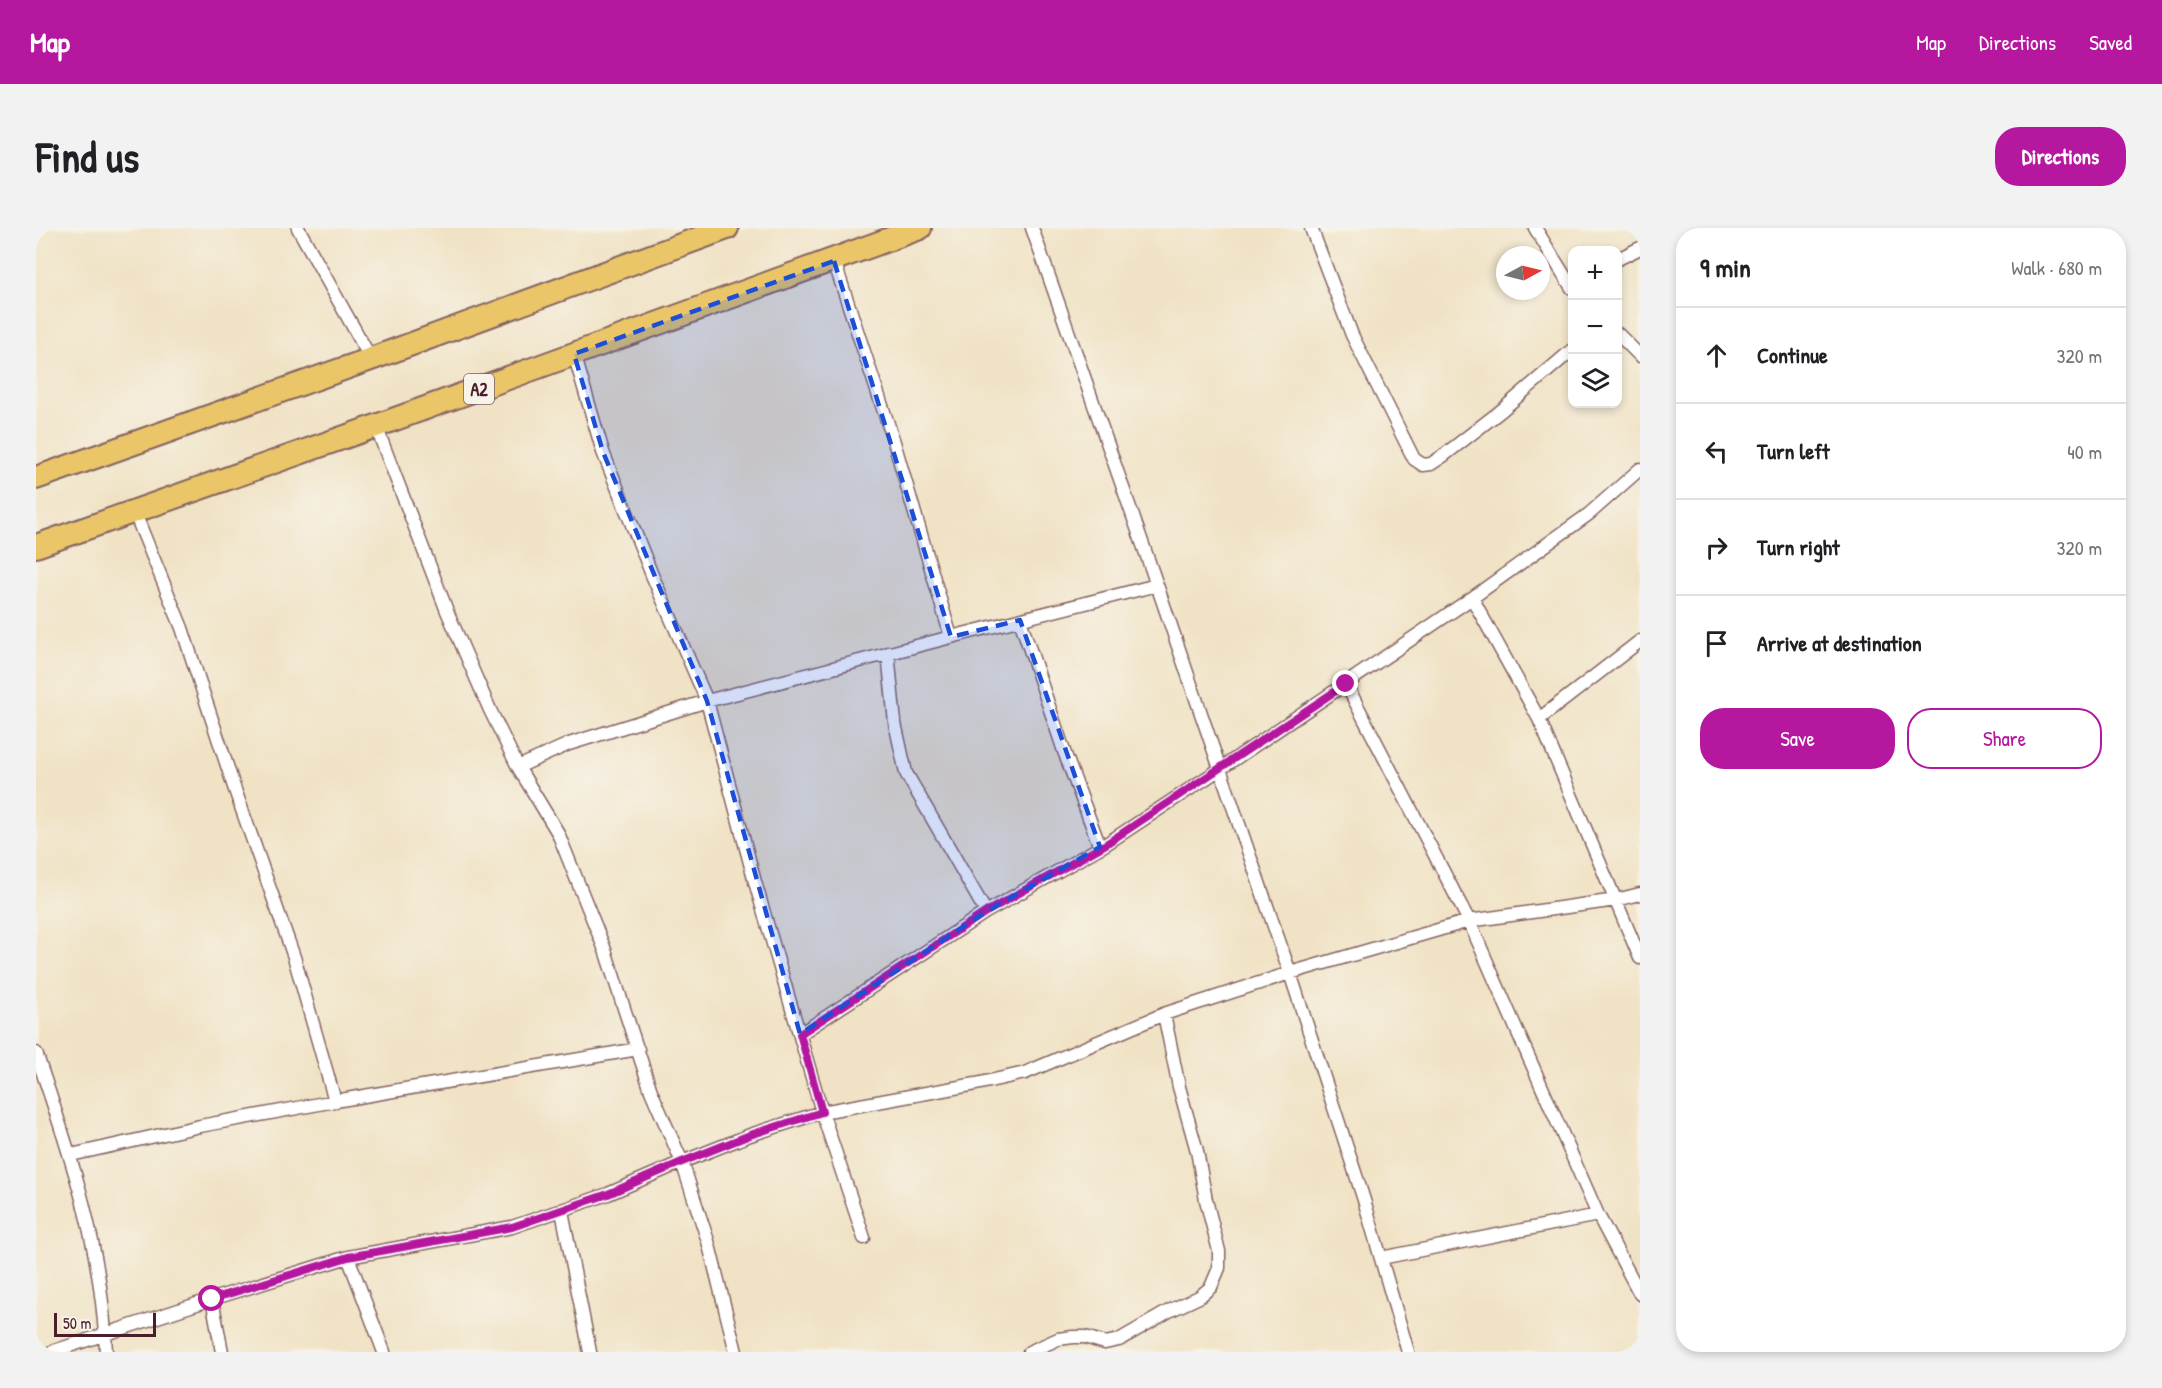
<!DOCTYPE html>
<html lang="en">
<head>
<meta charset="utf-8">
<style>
  body { margin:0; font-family:"Patrick Hand",sans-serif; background:#f2f2f2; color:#202124 }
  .controls { position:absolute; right:18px; top:18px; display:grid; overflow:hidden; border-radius:12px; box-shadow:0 3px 9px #0003 }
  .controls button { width:54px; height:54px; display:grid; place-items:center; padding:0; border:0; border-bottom:2px solid #e0e0e0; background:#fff; color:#202124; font:30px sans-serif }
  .compass { position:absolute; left:1460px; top:18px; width:54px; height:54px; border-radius:50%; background:#fff; box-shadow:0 3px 9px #0003; rotate:83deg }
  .scale { position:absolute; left:18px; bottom:15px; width:102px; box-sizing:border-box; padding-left:6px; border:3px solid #4a1f2b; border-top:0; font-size:16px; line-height:21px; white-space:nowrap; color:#4a1f2b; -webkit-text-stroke:4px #f7f3e8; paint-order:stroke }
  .stop { position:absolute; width:18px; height:18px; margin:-14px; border:4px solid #b5179e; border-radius:50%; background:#fff }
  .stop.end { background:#b5179e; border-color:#fff; box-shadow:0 2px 6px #0008 }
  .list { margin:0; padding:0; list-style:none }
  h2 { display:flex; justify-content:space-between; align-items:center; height:78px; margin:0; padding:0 24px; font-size:26px }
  h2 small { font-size:20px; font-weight:400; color:#757577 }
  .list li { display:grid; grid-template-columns:39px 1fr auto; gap:18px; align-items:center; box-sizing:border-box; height:96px; padding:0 24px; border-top:2px solid #e0e0e0 }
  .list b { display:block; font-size:22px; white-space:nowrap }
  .list em { font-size:20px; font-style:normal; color:#757577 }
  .actions { display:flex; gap:12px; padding:18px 24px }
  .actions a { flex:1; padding:14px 0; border:2px solid #b5179e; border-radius:24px; text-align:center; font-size:21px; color:#b5179e }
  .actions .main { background:#b5179e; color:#fff }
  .icon { flex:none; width:33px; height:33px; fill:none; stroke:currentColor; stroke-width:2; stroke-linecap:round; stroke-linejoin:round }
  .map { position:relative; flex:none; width:1604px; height:1124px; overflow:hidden; border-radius:24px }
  header { display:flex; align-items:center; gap:36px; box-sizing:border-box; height:84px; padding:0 30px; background:#b5179e; color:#fff }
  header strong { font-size:28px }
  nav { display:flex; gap:33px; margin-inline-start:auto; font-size:21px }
  .intro { display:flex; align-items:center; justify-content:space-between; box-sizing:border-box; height:144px; padding:0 36px }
  h1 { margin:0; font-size:42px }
  .button { padding:15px 27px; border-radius:24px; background:#b5179e; color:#fff; font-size:21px; font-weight:700 }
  main { display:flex; gap:36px; padding:0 36px }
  aside { flex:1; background:#fff; border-radius:24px; box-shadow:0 3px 9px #0003 }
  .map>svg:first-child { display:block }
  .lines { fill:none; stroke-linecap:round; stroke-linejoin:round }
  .street-casing { stroke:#846361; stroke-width:15 }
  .highway-casing { stroke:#846361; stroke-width:26 }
  .street { stroke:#fff; stroke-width:12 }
  .highway { stroke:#eac669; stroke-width:22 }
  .route { stroke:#b5179e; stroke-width:8 }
  .marked { fill:#1d4ed8; fill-opacity:0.2; stroke:#1d4ed8; stroke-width:4.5; stroke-dasharray:12 8; stroke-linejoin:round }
  .labels { text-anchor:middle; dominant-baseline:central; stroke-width:5; stroke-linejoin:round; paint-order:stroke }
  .shield { fill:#f7f3e8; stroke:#7e5f64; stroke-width:1.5 }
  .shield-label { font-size:18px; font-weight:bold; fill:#4a1f2b }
</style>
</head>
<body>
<header>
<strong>Map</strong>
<nav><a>Map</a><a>Directions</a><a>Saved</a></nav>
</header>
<div class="intro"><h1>Find us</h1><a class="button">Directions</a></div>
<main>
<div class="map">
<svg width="1604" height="1124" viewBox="0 0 1604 1124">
  <rect width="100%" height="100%" fill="#f7f3e8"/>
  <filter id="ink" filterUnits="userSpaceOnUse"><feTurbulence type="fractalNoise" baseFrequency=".0167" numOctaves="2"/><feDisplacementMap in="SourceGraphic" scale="12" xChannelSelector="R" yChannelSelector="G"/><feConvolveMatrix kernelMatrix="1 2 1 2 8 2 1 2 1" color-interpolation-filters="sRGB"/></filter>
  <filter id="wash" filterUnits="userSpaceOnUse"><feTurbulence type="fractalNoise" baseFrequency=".008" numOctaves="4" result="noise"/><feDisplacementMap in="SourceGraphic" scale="24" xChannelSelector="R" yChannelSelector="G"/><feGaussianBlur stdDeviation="1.35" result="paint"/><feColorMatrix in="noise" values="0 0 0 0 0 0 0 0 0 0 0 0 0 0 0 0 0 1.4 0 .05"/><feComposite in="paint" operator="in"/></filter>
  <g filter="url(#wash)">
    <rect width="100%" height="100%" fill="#f0e2c4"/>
  </g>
  <g filter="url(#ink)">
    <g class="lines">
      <g class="street-casing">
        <path id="street" d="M262 0 335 131
          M996 0 1121 357 1254 745 1328 972 1372 1124
          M1275 0 1316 107 1378 231 1387 237 1395 236 1407 228 1466 182 1536 122
          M1499 0 1536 60
          M1582 31 1604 20
          M798 33 858 214 915 409
          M1582 106 1604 128
          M538 126 567 224 616 347 671 473 719 654 786 884 714 907 646 934 672 1013 700 1124
          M98 283 146 400 198 559 258 729 299 873 602 821
          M1436 370 1503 491 1604 730
          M984 392 1029 526 1064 619
          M852 425 859 495 870 545 950 684
          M1310 456 1433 693 1562 987 1604 1066
          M1503 491 1604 413
          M482 539 533 516 671 473 915 409 1121 357
          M764 806 950 684 1070 616 1184 541 1436 370 1553 286 1604 241
          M0 825C34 925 66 1017 70 1124
          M35 927 164 898 299 873
          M526 983 554 1124
          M828 1010 786 884 940 856 989 845 1128 786 1254 745 1433 693 1580 672 1604 666
          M312 1029 348 1124
          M1345 1030 1562 987
          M176 1071 186 1124
          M15 1124 176 1071 312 1029 476 999 572 966 646 934 615 863 569 722 522 605 482 539 454 482 411 383 340 198
          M993 1124 1022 1111 1037 1109H1049L1069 1115 1083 1112 1133 1083 1163 1069 1175 1059 1183 1040V1023L1170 972 1161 923 1143 859 1128 786"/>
      </g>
      <g class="highway-casing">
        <path id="highway" d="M0 250 335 131 691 0
          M0 318 340 198 884 0"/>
      </g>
      <use href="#street" class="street"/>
      <use href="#highway" class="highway"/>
    </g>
  </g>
  <g class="lines" filter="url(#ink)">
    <path class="route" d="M176 1071 312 1029 476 999 572 966 646 934 714 907 786 884 764 806 950 684 1070 616 1310 456"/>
  </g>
  <path class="marked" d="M798 33 915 409 984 392 1064 619 950 684 764 806 671 473 567 224 538 126Z"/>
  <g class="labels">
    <rect class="shield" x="428" y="146" width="30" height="30" rx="4.5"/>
    <g class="shield-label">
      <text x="443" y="161">A2</text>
    </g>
  </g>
</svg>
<div class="controls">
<button>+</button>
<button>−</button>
<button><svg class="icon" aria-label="layers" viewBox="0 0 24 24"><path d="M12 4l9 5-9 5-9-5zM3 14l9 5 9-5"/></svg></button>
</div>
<svg class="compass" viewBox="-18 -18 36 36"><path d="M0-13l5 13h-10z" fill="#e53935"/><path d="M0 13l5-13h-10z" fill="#757577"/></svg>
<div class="scale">50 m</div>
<div class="stop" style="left:176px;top:1071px"></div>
<div class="stop end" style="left:1310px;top:456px"></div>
</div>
<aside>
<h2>9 min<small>Walk · 680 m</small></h2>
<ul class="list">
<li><svg class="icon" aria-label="ahead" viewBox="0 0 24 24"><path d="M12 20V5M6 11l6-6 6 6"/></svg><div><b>Continue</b></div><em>320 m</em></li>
<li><svg class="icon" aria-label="left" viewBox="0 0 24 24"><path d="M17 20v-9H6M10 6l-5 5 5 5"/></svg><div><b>Turn left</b></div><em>40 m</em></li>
<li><svg class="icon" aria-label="right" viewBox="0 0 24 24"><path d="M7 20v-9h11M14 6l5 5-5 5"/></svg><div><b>Turn right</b></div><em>320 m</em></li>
<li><svg class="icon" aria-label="arrive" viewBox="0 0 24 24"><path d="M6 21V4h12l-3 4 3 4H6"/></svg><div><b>Arrive at destination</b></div></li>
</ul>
<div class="actions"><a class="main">Save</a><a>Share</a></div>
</aside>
</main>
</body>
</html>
